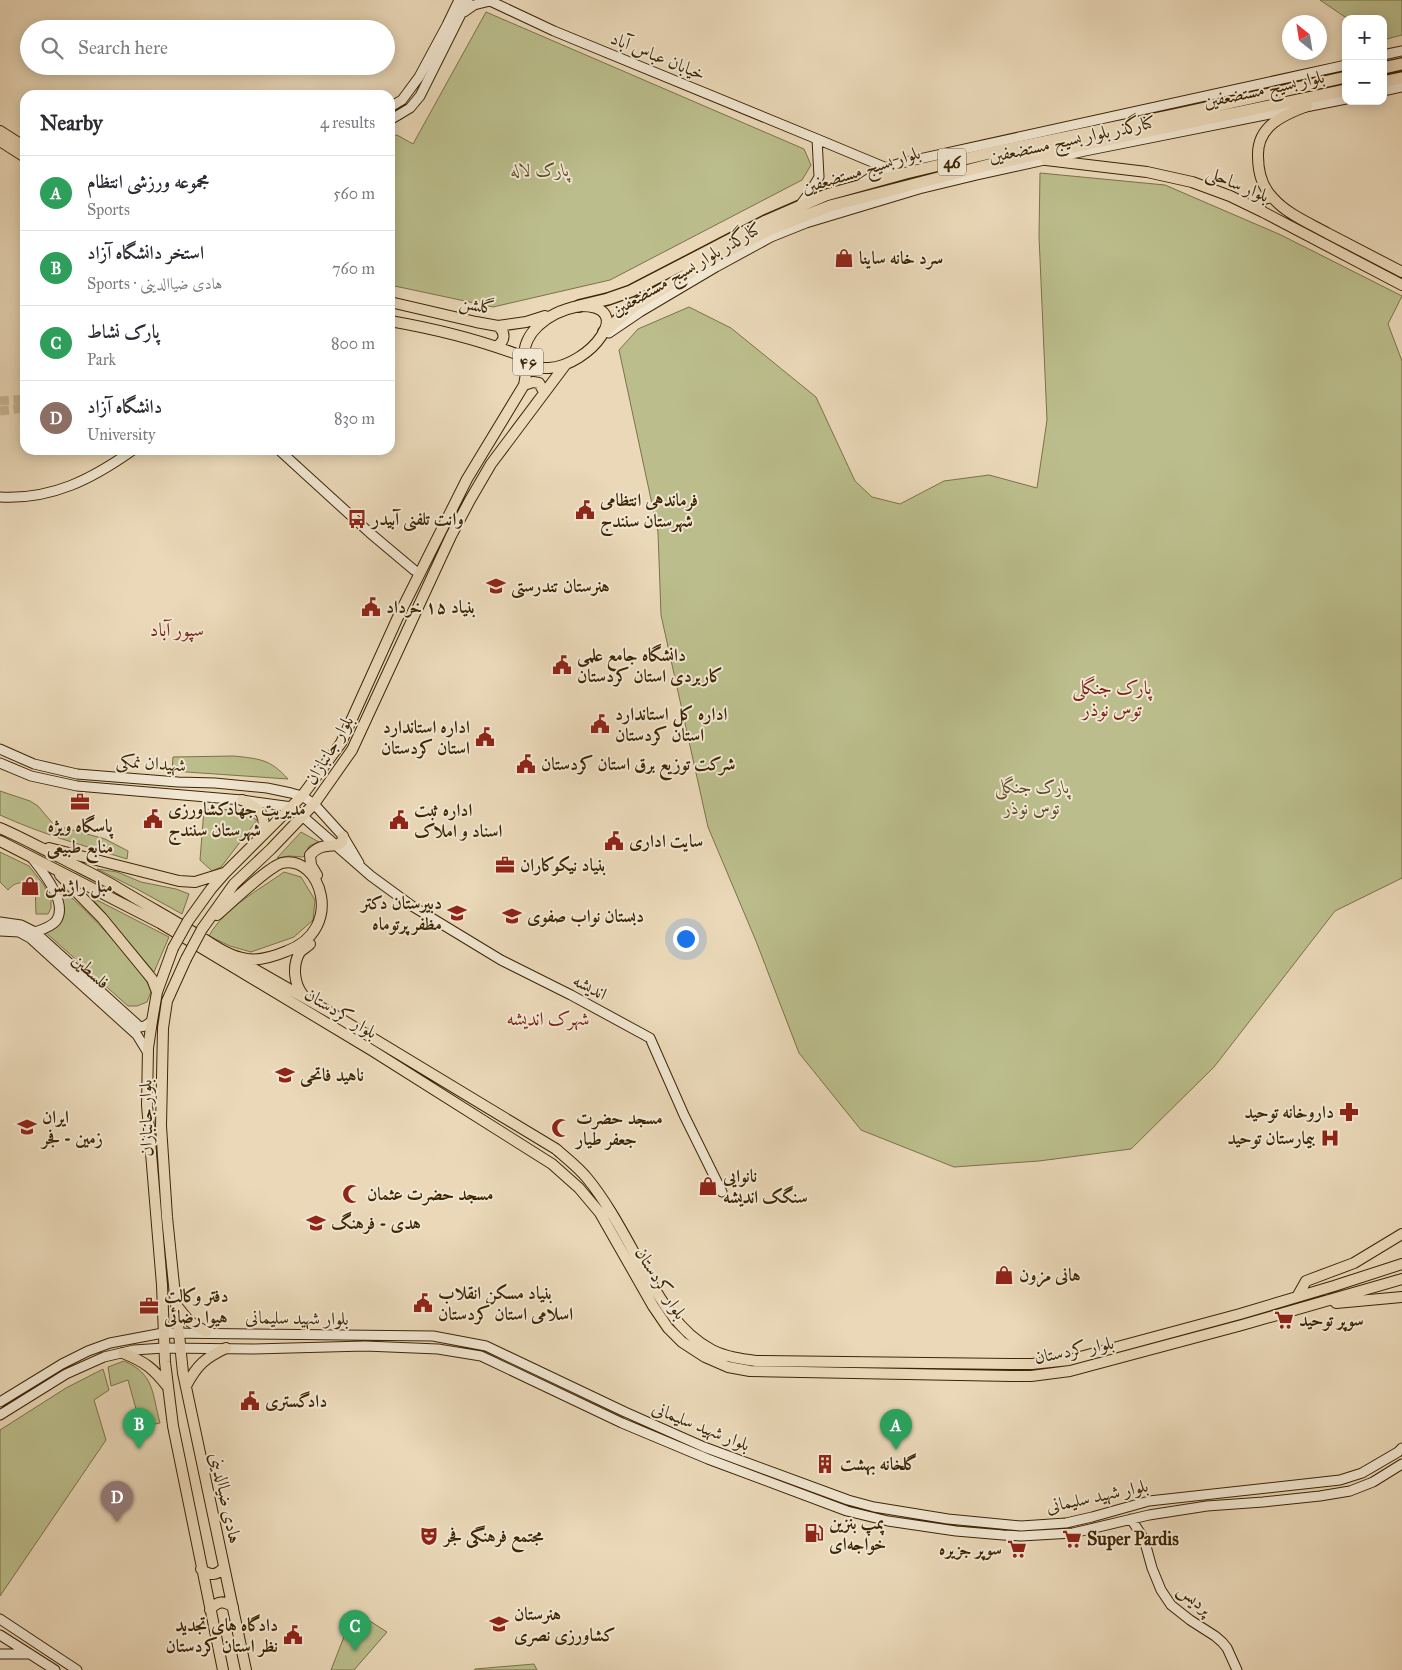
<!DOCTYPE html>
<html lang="en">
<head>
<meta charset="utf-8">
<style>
  body { margin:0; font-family:"IM FELL Great Primer",Amiri,serif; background:#f7f7f7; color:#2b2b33 }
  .controls { position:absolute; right:15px; top:15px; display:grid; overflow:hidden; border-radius:10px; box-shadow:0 2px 12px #0003 }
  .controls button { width:45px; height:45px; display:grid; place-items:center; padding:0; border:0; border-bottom:1px solid #e1e1e2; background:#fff; color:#2b2b33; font:25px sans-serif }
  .compass { position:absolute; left:1282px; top:15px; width:45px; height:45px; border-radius:50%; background:#fff; box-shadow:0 2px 12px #0003; rotate:330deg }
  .you { position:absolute; left:685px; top:938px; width:18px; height:18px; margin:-12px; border:4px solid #fff; border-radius:50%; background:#1a73e8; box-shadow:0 0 0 8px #1a73e833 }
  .badge { display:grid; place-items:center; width:32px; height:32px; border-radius:50%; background:#0b8043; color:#fff; font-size:16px; font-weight:700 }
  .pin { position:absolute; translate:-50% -41px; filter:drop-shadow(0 1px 2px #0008) }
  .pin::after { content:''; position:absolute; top:26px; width:18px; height:15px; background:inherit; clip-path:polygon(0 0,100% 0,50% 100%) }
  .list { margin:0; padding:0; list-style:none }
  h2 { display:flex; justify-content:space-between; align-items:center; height:65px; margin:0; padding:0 20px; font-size:21px }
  h2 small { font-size:16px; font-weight:400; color:#7c7c81 }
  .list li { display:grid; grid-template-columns:32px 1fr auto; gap:15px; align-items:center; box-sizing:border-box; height:75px; padding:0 20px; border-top:1px solid #e1e1e2 }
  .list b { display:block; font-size:19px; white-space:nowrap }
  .list p { margin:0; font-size:16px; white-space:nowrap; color:#7c7c81 }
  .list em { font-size:16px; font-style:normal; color:#7c7c81 }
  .icon { flex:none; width:28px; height:28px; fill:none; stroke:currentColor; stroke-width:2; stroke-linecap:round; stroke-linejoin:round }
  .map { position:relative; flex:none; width:1402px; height:1670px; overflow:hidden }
  .search { position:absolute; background:#fff; box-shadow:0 2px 12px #0003; left:20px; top:20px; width:375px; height:55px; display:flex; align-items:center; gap:12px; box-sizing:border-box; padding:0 18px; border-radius:28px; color:#7c7c81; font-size:19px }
  .panel { position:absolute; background:#fff; box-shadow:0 2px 12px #0003; left:20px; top:90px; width:375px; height:365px; border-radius:15px }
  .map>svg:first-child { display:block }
  .green { fill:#bbbe8c; stroke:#7c7248 }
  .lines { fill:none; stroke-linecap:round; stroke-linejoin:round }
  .secondary-tunnel { stroke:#c7b494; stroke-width:9; stroke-dasharray:9 4.5; stroke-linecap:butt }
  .secondary-casing { stroke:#3d2504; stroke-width:11 }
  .primary-casing { stroke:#3d2504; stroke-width:12 }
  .highway-casing { stroke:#3d2504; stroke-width:14 }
  .secondary { stroke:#f1e6d1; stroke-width:9 }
  .primary { stroke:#ead8b8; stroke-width:10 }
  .highway { stroke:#ead8b8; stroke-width:11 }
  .primary-bridge-casing { stroke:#3d2504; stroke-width:12; stroke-linecap:butt }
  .primary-bridge { stroke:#ead8b8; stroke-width:10 }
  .labels { text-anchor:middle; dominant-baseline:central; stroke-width:4; stroke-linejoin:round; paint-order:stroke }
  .shield { fill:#f1e6d1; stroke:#735f42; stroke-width:1 }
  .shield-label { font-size:16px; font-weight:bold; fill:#3d2504 }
  .street-label { font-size:18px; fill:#3d2504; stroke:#f1e6d1 }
  .park-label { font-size:18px; font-style:italic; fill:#5c4b26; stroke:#f1e6d1 }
  .poi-label { font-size:18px; font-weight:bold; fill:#3d2504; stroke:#f1e6d1; text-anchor:start }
  .neighbourhood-label { font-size:19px; fill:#7a1f14; stroke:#f1e6d1 }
</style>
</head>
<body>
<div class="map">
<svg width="1402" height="1670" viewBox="0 0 1402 1670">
  <rect width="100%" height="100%" fill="#ead8b8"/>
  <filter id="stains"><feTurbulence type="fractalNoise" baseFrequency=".004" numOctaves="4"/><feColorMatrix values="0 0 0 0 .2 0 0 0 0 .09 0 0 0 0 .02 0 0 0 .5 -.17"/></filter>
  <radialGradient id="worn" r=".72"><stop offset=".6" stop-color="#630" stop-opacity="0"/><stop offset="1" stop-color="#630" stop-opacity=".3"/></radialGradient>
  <path class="green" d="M1320 0H1402V35L1383 40V19H1348Z
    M486 12 804 149 811 165 802 180 610 280 493 307 390 285V137L397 135 413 144Z
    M1040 173 1165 185 1281 235 1402 296 1388 324 1402 361V878L1335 911 1214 1067 1131 1149 1039 1161 954 1167 861 1130 799 1053 756 941 708 827 661 615 658 532 619 350 638 329 689 307 731 328 816 397 855 481 872 497 900 504 944 481 989 475 1037 488 1047 420 1039 236Z
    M234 756C260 759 270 759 288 779L172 771 173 757Z
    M0 791 30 801 38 806 54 825 105 839 128 851 127 859C85 846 41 834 0 815Z
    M204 809 218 810 237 809 257 820 221 867 212 871 200 860Z
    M301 832 319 842 309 846 305 855 303 857 289 856 277 858Z
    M0 852 29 866 44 885 51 899V908L48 914H36L35 884C22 883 17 880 8 890L0 882Z
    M97 869 117 872 141 882 176 889 189 894 182 914 137 889Z
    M284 872 301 877 315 900 313 920 294 937 251 952 230 946 209 936C224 908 259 890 284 872Z
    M62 889C95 918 126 952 152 989L147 1002 137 1006H128L44 931 53 926 63 918Z
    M91 897 169 937 154 972Z
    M124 1361C155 1374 152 1394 160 1423L141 1427 128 1380 111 1386 108 1367Z
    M103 1369 109 1390 94 1400 106 1440 0 1596V1430L66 1388Z
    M354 1611 387 1632 354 1670H331Z
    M534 1664 537 1670H474L475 1669Z"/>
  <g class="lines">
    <path class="secondary-tunnel" d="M0 401 25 399
      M0 411 25 408"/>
    <g class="secondary-casing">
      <path id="secondary" d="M488 0 554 31 817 139
        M464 12 474 5 490 1
        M1383 55 1402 51
        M1383 91 1402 87
        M390 107 402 100 419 77 447 25 459 0
        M390 120 410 108 420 96 468 0
        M862 183 885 168 901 163 1346 65
        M799 207 810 192 819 177 817 139 889 169
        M609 333 640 312 716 267 771 237 806 223 919 189 977 175 1085 151 1346 99
        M279 450 370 533 414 570 420 573
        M0 497C52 500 92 479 133 450
        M0 749 34 764 77 774 178 782 215 783 267 788 291 793 302 796 314 804 343 836 359 863
        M0 763 31 776 77 786 242 800 292 807 371 876 412 906 501 960 571 995 650 1038 684 1115 722 1192
        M32 858C42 871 69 903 56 921 51 927 41 930 35 932
        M0 922 21 925 35 932 140 1027 145 1026 152 1021
        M0 931 19 932 30 938 137 1035 148 1053
        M0 1402 62 1364 88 1351 110 1343 163 1333 433 1336 486 1346 625 1412 704 1447 848 1500 874 1507 948 1519 1021 1526 1066 1523 1092 1517 1149 1501 1340 1480 1362 1473 1398 1452 1402 1448
        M0 1415 66 1374 104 1357 134 1350 164 1348 253 1349 365 1346 438 1349 481 1356 622 1423 708 1459 847 1511 888 1521 956 1531 1003 1535 1021 1536 1073 1533 1149 1515 1207 1506 1263 1502 1320 1496 1350 1491 1373 1482 1402 1464
        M1131 1519 1144 1539 1152 1568 1161 1590 1171 1605 1190 1620 1215 1636 1222 1642 1227 1648 1237 1670
        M0 1619 77 1670
        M0 1635 55 1670
        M0 1654H30"/>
    </g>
    <g class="primary-casing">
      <path id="primary" d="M1307 106C1283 115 1257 126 1258 156 1258 172 1262 187 1273 198 1287 214 1309 223 1327 233 1352 246 1377 259 1402 272
        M0 131 25 147
        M0 141 25 157
        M1046 160 1147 172 1192 182 1230 196 1263 212 1402 285
        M1263 212C1254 204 1263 197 1272 198
        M390 302 476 322 498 326 526 322 545 316
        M579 306C639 305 589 366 549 368 517 370 520 343 538 326 549 315 564 309 579 306Z
        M390 321C436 329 481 340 524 357
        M497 346C505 341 506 333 498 326
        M524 385 533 382 539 383 544 392
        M242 800C261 809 268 815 261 837
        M0 828C21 837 41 848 61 858 80 868 100 877 118 888 143 903 168 917 193 932 210 942 226 956 247 959 260 961 275 956 287 951 346 929 320 854 282 863 268 867 230 904 217 915
        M0 841 160 923 373 1051 552 1164 579 1188 600 1213 653 1306 668 1328 682 1342 705 1357 728 1367 750 1371 1011 1376H1031L1070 1371 1242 1325 1402 1279
        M49 848 179 881 195 882 224 873
        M60 875 102 918 152 979 157 992
        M317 875 311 865 310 855C324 840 332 850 342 842L343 836
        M188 921 211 889 225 873 302 796 341 743 398 617 467 479 524 385 528 362
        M202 929 234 884 271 849 314 804 352 750 451 536 470 500 491 464 566 364
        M173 948 157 992 152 1021 148 1048 147 1105 162 1285 165 1362 173 1426 223 1670
        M226 953 331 1013 556 1149C566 1158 578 1167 587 1178 606 1201 621 1229 636 1256 655 1290 675 1331 712 1350 726 1357 741 1359 756 1361L1010 1364H1032L1069 1360 1240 1314 1334 1286 1402 1264
        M186 959 167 1001 163 1028 161 1126 167 1217 183 1373 246 1670
        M303 995C294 984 292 965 300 952 303 949 307 947 310 944
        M1297 1297 1306 1281 1354 1263 1402 1234
        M1336 1303 1402 1297
        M176 1305 189 1321 206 1332
        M123 1353C145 1362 153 1368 167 1386
        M186 1386C197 1365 205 1358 226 1348
        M201 1569C210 1576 217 1576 224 1567
        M210 1610C217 1601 224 1600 233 1607"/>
    </g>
    <g class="highway-casing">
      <path id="highway" d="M1383 68 1402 64
        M1383 82 1402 78
        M579 306 608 299 631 291 766 221 826 195 906 173 990 153 1174 115 1346 77
        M604 332 634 306 718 256 769 230 830 206 992 164 1346 90"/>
    </g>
    <use href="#secondary" class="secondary"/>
    <use href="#primary" class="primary"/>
    <use href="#highway" class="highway"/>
    <g class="primary-bridge-casing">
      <path id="primary-bridge" d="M173 948 188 921
        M186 959 202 929"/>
    </g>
    <use href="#primary-bridge" class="primary-bridge"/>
  </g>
  <defs>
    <g id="shop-bare" transform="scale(1.5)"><path d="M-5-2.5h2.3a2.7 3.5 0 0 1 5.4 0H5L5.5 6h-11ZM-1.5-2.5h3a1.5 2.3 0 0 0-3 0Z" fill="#8f2418" stroke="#f1e6d1" stroke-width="2.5" paint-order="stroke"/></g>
    <g id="civic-bare" transform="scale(1.5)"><path d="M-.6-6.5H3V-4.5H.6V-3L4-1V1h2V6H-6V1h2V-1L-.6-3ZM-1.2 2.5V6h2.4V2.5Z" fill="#8f2418" stroke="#f1e6d1" stroke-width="2.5" paint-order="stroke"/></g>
    <g id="bus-bare" transform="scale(1.5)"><path d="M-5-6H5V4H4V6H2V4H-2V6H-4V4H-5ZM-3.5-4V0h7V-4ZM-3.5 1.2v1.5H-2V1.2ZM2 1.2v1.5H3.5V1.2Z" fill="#8f2418" stroke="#f1e6d1" stroke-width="2.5" paint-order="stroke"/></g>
    <g id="school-bare" transform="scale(1.5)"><path d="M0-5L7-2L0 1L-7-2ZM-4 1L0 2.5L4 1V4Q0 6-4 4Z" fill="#8f2418" stroke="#f1e6d1" stroke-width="2.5" paint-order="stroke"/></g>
    <g id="office-bare" transform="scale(1.5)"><path d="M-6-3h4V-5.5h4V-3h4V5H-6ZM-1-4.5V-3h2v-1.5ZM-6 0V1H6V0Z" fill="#8f2418" stroke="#f1e6d1" stroke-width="2.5" paint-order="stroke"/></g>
    <g id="pharmacy-bare" transform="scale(1.5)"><path d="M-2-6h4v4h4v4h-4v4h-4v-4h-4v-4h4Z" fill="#8f2418" stroke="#f1e6d1" stroke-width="2.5" paint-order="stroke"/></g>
    <g id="mosque-bare" transform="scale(1.5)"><path d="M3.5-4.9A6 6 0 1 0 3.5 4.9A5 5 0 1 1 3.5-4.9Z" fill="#8f2418" stroke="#f1e6d1" stroke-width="2.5" paint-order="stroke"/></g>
    <g id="hospital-bare" transform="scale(1.5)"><path d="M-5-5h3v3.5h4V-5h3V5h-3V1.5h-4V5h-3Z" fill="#8f2418" stroke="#f1e6d1" stroke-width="2.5" paint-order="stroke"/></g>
    <g id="supermarket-bare" transform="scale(1.5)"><path d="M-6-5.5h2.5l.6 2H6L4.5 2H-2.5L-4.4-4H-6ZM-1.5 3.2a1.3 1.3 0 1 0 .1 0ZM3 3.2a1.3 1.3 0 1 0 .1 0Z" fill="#8f2418" stroke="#f1e6d1" stroke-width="2.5" paint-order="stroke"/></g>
    <g id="building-bare" transform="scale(1.5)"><path d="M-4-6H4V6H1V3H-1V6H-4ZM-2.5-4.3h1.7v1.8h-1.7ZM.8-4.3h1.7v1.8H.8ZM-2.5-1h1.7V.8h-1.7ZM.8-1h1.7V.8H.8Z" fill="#8f2418" stroke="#f1e6d1" stroke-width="2.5" paint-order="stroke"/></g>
    <g id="fuel-bare" transform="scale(1.5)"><path d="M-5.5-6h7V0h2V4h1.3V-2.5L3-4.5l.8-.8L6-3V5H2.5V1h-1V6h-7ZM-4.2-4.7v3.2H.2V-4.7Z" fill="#8f2418" stroke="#f1e6d1" stroke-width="2.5" paint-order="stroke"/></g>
    <g id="theatre-bare" transform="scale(1.5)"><path d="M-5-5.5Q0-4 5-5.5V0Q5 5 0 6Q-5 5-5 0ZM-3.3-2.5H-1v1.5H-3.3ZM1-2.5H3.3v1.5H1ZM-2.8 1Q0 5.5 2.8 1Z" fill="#8f2418" stroke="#f1e6d1" stroke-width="2.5" paint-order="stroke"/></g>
  </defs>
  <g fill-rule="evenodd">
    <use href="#shop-bare" x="844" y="258"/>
    <use href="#civic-bare" x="585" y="510"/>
    <use href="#bus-bare" x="357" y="519"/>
    <use href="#school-bare" x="496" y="586"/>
    <use href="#civic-bare" x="371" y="607"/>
    <use href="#civic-bare" x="562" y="665"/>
    <use href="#civic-bare" x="600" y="724"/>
    <use href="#civic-bare" x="485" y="737"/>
    <use href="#civic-bare" x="526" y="764"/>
    <use href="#office-bare" x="80" y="802"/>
    <use href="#civic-bare" x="153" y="819"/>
    <use href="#civic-bare" x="399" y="820"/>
    <use href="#civic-bare" x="614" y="841"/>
    <use href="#office-bare" x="505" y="865"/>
    <use href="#shop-bare" x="30" y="886"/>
    <use href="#school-bare" x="457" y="913"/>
    <use href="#school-bare" x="512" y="916"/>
    <use href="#school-bare" x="285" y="1075"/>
    <use href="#pharmacy-bare" x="1349" y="1112"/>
    <use href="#school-bare" x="27" y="1127"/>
    <use href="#mosque-bare" x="561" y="1128"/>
    <use href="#hospital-bare" x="1330" y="1138"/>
    <use href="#shop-bare" x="708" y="1186"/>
    <use href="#mosque-bare" x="352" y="1194"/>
    <use href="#school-bare" x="316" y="1223"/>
    <use href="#shop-bare" x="1004" y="1275"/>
    <use href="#civic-bare" x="423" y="1303"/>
    <use href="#office-bare" x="149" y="1306"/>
    <use href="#supermarket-bare" x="1284" y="1320"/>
    <use href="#civic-bare" x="250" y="1401"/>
    <use href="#building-bare" x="825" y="1464"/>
    <use href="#fuel-bare" x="814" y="1533"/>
    <use href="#theatre-bare" x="429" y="1536"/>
    <use href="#supermarket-bare" x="1072" y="1539"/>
    <use href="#supermarket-bare" x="1017" y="1549"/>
    <use href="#school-bare" x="499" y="1624"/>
    <use href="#civic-bare" x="293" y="1635"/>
  </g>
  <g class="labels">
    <g class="shield">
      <rect x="938" y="148.5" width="28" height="27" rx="4"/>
      <rect x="513" y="348.5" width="30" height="27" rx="4"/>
    </g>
    <g class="shield-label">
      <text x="952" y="162">46</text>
      <text x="528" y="362">۴۶</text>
    </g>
    <g class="street-label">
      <text transform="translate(658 56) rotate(22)">خیابان عباس آباد</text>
      <text transform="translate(1264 89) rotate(-12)">بلوار بسیج مستضعفین</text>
      <text transform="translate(1072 139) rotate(-12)">کنارگذر بلوار بسیج مستضعفین</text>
      <text transform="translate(861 170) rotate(-17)">بلوار بسیج مستضعفین</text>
      <text transform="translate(1238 184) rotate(23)">بلوار ساحلی</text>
      <text transform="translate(686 269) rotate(-30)">کنارگذر بلوار بسیج مستضعفین</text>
      <text transform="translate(477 305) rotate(11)">گلشن</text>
      <text transform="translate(329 750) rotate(-59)">بلوار جانبازان</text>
      <text transform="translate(151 763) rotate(4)">شهیدان نمکی</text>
      <text transform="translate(91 971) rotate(42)">فلسطین</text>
      <text transform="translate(590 987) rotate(28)">اندیشه</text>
      <text transform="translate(341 1013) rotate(31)">بلوار کردستان</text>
      <text transform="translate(146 1118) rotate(-91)">بلوار جانبازان</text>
      <text transform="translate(661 1283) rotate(58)">بلوار کردستان</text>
      <text transform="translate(297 1318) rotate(1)">بلوار شهید سلیمانی</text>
      <text transform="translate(1074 1350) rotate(-11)">بلوار کردستان</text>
      <text transform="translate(701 1426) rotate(22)">بلوار شهید سلیمانی</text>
      <text transform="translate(1097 1496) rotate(-12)">بلوار شهید سلیمانی</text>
      <text transform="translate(226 1498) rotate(78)">هادی ضیاالدینی</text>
      <text transform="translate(1195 1599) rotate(41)">پردیس</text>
    </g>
    <g class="park-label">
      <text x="540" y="170">پارک لاله</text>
      <text x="1032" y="787">پارک جنگلی<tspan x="1032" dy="21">توس نوذر</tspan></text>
    </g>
    <g class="poi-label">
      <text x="859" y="258">سرد خانه ساینا</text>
      <text x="600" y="500">فرماندهی انتظامی<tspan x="600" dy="21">شهرستان سنندج</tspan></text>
      <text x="372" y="519">وانت تلفنی آبیدر</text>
      <text x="511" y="586">هنرستان تندرستی</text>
      <text x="386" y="607">بنیاد ۱۵ خرداد</text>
      <text x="577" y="655">دانشگاه جامع علمی<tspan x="577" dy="21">کاربردی استان کردستان</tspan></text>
      <text x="615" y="714">اداره کل استاندارد<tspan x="615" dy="21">استان کردستان</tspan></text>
      <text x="470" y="727" text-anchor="end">اداره استاندارد<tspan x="470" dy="21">استان کردستان</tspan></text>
      <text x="541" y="764">شرکت توزیع برق استان کردستان</text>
      <text x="168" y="809">مدیریت جهادکشاورزی<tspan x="168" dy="21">شهرستان سنندج</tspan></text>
      <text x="414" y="810">اداره ثبت<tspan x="414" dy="21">اسناد و املاک</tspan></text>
      <text x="80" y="826" text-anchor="middle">پاسگاه ویژه<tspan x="80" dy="21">منابع طبیعی</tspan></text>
      <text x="629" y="841">سایت اداری</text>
      <text x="520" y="865">بنیاد نیکوکاران</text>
      <text x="45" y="886">مبل راژیس</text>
      <text x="442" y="903" text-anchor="end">دبیرستان دکتر<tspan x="442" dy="21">مظفر پرتوماه</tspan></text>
      <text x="527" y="916">دبستان نواب صفوی</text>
      <text x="300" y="1075">ناهید فاتحی</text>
      <text x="1334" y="1112" text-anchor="end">داروخانه توحید</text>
      <text x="42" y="1117">ایران<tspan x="42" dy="21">زمین - فجر</tspan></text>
      <text x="576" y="1118">مسجد حضرت<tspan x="576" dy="21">جعفر طیار</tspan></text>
      <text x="1315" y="1138" text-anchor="end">بیمارستان توحید</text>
      <text x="723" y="1176">نانوایی<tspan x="723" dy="21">سنگک اندیشه</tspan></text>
      <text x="367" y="1194">مسجد حضرت عثمان</text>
      <text x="331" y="1223">هدی - فرهنگ</text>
      <text x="1019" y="1275">هانی مزون</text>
      <text x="438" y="1293">بنیاد مسکن انقلاب<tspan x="438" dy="21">اسلامی استان کردستان</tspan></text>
      <text x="164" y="1296">دفتر وکالت<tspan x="164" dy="21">هیوا رضائی</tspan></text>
      <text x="1299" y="1320">سوپر توحید</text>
      <text x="265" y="1401">دادگستری</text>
      <text x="840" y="1464">گلخانه بهشت</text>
      <text x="829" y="1523">پمپ بنزین<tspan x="829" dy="21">خواجه‌ای</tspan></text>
      <text x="444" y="1536">مجتمع فرهنگی فجر</text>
      <text x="1087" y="1539">Super Pardis</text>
      <text x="1002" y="1549" text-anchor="end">سوپر جزیره</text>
      <text x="514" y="1614">هنرستان<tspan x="514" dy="21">کشاورزی نصری</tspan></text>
      <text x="278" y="1625" text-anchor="end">دادگاه های تجدید<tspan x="278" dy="21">نظر استان کردستان</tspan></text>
    </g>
    <g class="neighbourhood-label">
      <text x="177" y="629">سپور آباد</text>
      <text x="1112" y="687">پارک جنگلی<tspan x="1112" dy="22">توس نوذر</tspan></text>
      <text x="548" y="1018">شهرک اندیشه</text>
    </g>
  </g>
  <rect width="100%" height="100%" filter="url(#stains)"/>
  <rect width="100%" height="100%" fill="url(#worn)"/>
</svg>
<div class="controls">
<button>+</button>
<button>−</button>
</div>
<svg class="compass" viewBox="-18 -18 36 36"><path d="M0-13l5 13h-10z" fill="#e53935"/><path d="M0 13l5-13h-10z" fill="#7c7c81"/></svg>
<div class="you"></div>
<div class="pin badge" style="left:896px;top:1450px;background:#2e9e5b">A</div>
<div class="pin badge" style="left:139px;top:1449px;background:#2e9e5b">B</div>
<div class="pin badge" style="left:355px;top:1651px;background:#2e9e5b">C</div>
<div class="pin badge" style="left:117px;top:1522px;background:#8d6e63">D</div>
<div class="search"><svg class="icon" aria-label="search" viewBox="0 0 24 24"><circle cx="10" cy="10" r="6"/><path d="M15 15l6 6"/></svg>Search here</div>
<section class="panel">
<h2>Nearby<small>4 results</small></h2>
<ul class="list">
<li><span class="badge" style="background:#2e9e5b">A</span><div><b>مجموعه ورزشی انتظام</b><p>Sports</p></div><em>560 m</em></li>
<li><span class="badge" style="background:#2e9e5b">B</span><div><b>استخر دانشگاه آزاد</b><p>Sports · هادی ضیاالدینی</p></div><em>760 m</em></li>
<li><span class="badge" style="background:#2e9e5b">C</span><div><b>پارک نشاط</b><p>Park</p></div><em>800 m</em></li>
<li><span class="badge" style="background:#8d6e63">D</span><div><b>دانشگاه آزاد</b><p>University</p></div><em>830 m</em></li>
</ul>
</section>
</div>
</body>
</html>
